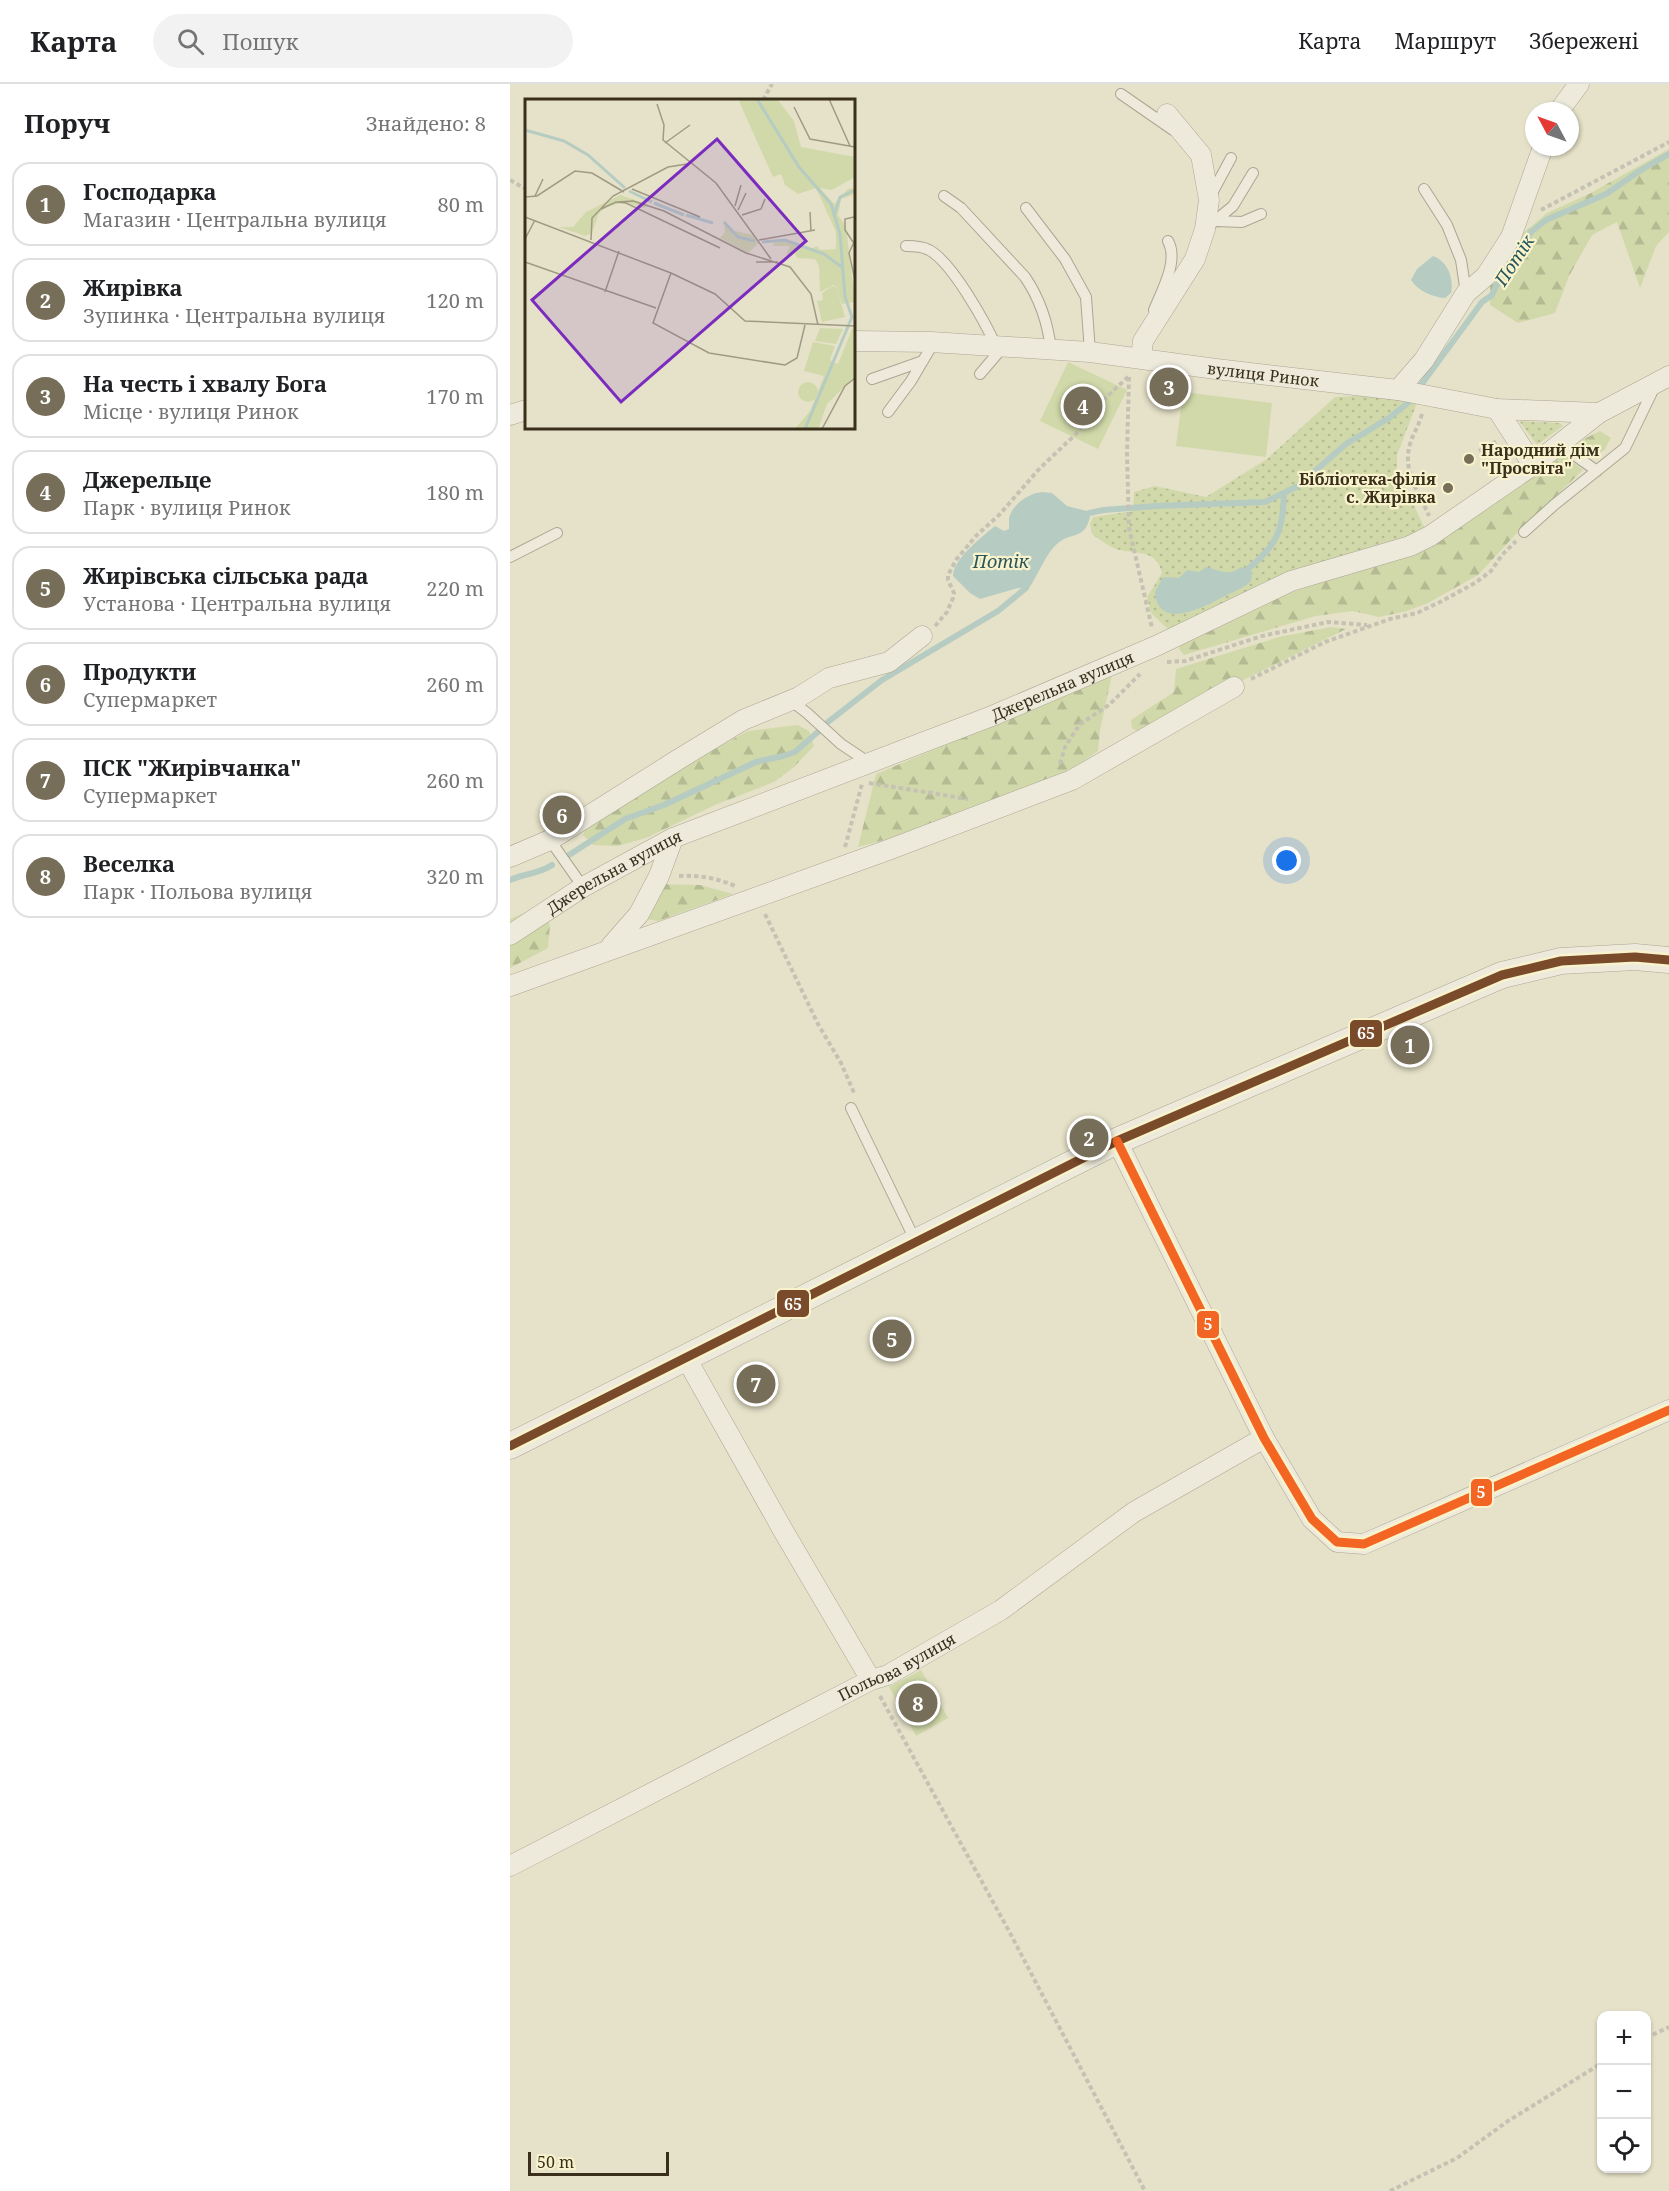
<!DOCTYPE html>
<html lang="uk">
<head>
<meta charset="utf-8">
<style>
  body { margin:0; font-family:"Noto Serif",serif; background:#f2f2f2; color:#202124 }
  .controls { position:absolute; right:18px; bottom:18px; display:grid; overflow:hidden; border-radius:12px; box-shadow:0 2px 4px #0004 }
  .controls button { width:54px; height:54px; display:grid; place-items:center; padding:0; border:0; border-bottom:2px solid #e0e0e0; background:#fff; color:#202124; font:30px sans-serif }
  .compass { position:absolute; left:1015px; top:18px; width:54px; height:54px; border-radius:50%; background:#fff; box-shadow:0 2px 4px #0004; rotate:311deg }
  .scale { position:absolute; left:18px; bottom:15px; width:141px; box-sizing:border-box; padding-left:6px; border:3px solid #392f1b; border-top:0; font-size:16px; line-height:21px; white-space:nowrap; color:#392f1b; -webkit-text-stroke:4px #f9f3cd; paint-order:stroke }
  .you { position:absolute; left:777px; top:777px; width:21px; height:21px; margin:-15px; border:4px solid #fff; border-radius:50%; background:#1a73e8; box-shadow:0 0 0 9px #1a73e833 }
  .badge { display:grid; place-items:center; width:39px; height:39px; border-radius:50%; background:#766e58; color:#fff; font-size:20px; font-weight:700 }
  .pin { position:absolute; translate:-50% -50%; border:3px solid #fff; box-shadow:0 2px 6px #0006 }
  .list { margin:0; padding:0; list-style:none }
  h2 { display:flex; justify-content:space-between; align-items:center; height:78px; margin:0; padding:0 24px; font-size:26px }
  h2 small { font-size:20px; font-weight:400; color:#757577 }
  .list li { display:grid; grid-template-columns:39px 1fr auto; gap:18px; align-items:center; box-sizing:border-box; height:84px; margin:0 12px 12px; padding:0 12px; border:2px solid #e0e0e0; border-radius:18px }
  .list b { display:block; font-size:22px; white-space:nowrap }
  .list p { margin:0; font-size:20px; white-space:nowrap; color:#757577 }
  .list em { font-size:20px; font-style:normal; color:#757577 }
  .icon { flex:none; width:33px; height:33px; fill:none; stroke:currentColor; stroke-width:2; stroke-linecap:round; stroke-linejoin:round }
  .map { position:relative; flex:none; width:1159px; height:2107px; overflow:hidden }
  header { display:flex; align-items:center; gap:36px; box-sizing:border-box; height:84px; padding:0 30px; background:#fff; border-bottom:2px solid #e0e0e0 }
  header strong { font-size:28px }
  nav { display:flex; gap:33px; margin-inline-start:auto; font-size:21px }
  .search { width:420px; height:54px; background:#f2f2f2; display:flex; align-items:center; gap:15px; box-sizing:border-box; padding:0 21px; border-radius:33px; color:#757577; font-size:22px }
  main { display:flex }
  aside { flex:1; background:#fff }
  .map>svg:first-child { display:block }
  .grass { fill:url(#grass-dots) }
  .forest { fill:url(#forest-firs) }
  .park { fill:#d1d9aa }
  .water { fill:#b6ccc2 }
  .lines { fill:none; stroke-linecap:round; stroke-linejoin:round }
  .stream { stroke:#b6ccc2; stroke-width:6 }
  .service-casing { stroke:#aba693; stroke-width:12 }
  .minor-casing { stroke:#aba693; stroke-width:21 }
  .tertiary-casing { stroke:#aba693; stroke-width:27 }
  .path { stroke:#c5c2b3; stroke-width:4; stroke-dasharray:4.5 3; stroke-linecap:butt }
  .service { stroke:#edeadc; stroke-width:10 }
  .minor { stroke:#edeadc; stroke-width:20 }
  .tertiary { stroke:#edeadc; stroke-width:26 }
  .bus-1-casing { stroke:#f9f3cd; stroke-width:14 }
  .bus-2-casing { stroke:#f9f3cd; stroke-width:14 }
  .bus-1 { stroke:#7a4b2a; stroke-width:9 }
  .bus-2 { stroke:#f26522; stroke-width:9 }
  .poi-dot { fill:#766e58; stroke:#f9f3cd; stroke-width:2 }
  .labels { text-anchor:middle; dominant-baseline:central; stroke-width:4.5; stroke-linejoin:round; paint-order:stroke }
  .street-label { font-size:16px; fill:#392f1b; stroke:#f9f3cd }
  .poi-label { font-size:16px; font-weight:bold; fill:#392f1b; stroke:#f9f3cd; text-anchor:start }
  .water-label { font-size:18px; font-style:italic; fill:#28565b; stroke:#f9f3cd }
  .inset-river { fill:none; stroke:#b6ccc2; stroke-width:3 }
  .inset-road { fill:none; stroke:#a19a83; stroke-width:1.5 }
  .view { fill:#7b2cbf; fill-opacity:0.15; stroke:#7b2cbf; stroke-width:3 }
  .inset-edge { fill:none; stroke:#392f1b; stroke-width:3 }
  .line-badge { stroke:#f9f3cd; stroke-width:2 }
  .badge-label { font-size:16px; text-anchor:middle; font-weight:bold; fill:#fff }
</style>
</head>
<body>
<header>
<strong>Карта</strong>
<div class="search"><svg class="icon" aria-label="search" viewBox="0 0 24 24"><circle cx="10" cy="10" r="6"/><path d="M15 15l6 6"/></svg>Пошук</div>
<nav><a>Карта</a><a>Маршрут</a><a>Збережені</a></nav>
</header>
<main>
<aside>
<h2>Поруч<small>Знайдено: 8</small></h2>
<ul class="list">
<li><span class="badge">1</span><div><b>Господарка</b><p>Магазин · Центральна вулиця</p></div><em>80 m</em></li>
<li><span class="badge">2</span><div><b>Жирівка</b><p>Зупинка · Центральна вулиця</p></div><em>120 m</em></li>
<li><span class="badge">3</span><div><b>На честь і хвалу Бога</b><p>Місце · вулиця Ринок</p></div><em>170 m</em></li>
<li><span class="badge">4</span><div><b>Джерельце</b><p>Парк · вулиця Ринок</p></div><em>180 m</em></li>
<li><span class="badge">5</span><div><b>Жирівська сільська рада</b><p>Установа · Центральна вулиця</p></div><em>220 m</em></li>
<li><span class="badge">6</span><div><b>Продукти</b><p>Супермаркет</p></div><em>260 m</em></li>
<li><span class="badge">7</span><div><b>ПСК &quot;Жирівчанка&quot;</b><p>Супермаркет</p></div><em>260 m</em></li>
<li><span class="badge">8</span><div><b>Веселка</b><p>Парк · Польова вулиця</p></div><em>320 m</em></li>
</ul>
</aside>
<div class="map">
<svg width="1159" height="2107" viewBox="0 0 1159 2107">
  <defs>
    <pattern id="grass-dots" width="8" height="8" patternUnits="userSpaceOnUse" patternTransform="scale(1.5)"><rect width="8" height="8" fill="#d1d9aa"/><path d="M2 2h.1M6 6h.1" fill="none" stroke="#b4bb92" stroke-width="1.8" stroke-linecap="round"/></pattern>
    <pattern id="forest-firs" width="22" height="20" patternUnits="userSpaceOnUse" patternTransform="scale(1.5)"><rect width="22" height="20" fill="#d1d9aa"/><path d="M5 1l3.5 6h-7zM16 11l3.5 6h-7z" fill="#b4bb92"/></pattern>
  </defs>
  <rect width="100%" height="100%" fill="#e6e2c9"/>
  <path class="grass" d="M862 311 907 319 887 371V385L915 445 905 451 659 546 641 529 637 513 652 489C646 464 626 471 606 465 598 462 589 455 582 450L580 440 583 433 623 427 624 408 645 402 696 413 757 375 825 313Z
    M1011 337 1050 339 1053 342 1027 361 1010 338Z"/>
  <path class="forest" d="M1159 65V148L1146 162 1130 204 1107 138 1082 151 1059 192 1045 229 1008 239 980 221V201L1013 149 1037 129 1079 110Z
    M1090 347 1101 354 1094 366 1081 374 1067 362 1072 356Z
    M1053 370 1073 386 1007 449 968 491 918 519 897 527 869 533 843 527 806 532 674 571 669 565 671 558 735 526 812 497 899 471Z
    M821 543 836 545 628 648 622 644 621 636 664 608 666 585 769 553Z
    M602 591 590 646 588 667 565 683 411 746 348 763 366 690Z
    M288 641 299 647 304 662 283 684 264 698 205 721 136 754 107 762 83 761 73 751 78 741 184 676 238 647Z
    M147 800 190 801 223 810 148 837 136 835Z
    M31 822 40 841 38 864 0 884V835Z"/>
  <path class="park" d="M558 278 617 306 588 365 530 337Z
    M673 308 762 319 756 373 666 362Z
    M411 1586 438 1634 406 1652 379 1603Z"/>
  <path class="water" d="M923 172C938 177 944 195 941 209L935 214C922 213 908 207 901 196L907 185Z
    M532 408 542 409 557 422 577 427 580 433C575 456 561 448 548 459 535 470 529 490 519 504H508L470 515 460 509 443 492C443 475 473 452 485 442L494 447 499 445C499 442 499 438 499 435 501 421 519 409 532 408Z
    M696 483C710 486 719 493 731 483L742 488 741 497C733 505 722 508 713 513 692 524 648 547 645 508L653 493 669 494 677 486 689 488Z"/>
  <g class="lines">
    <path class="stream" d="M911 301 972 218 982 211 996 182 1021 148 1036 136 1096 110 1131 86 1159 70
      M579 429 594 426 646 422 755 418 788 402 836 360 879 334 899 318
      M738 485C767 461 773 447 774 410
      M318 638 372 596 488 527 516 504
      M59 771 115 735 154 721 246 678 273 672 285 668 309 647
      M0 796C15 789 29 790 42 781"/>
    <g class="service-casing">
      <path id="service" d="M611 10 663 46
        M914 105 937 141 951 176 956 209
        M434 112 451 124 515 193C530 215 538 239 541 266
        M700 113 721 74
        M516 124 555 175 576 213 580 268
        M707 137 732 138 751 130
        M695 145 723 122 743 89
        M396 162C403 162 412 162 419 166 442 178 475 238 486 262
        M644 226C652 206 669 177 658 157
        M470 290 493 263
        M362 295 413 277
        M378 328 401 297 424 258
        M1050 361 1087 387
        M1014 448 1044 421 1115 364 1145 302
        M0 473 47 449
        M280 616 297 629 331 660 358 678
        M40 756 73 803
        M341 1024 406 1158"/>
    </g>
    <g class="minor-casing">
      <g id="minor">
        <path d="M1049 27 1069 0"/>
        <path id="s1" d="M344 257 421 258 580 268 706 285 888 306 987 325 1089 329"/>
        <path d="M631 274 633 257 685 175 695 145 699 116 691 71 657 30"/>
        <path d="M888 306 914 276 956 209 976 192 1001 153 1033 63"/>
        <path d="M987 325 1023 381"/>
        <path d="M0 331 16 326"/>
        <path d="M0 773 40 756 169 675 233 636 289 613 319 594 379 578 412 552"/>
        <path id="s2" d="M0 851 73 803 163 754 482 632 646 562 781 497 900 462 920 452 1023 381 1089 329 1159 292"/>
        <path d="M101 862 129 830 149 792 163 754"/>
        <path d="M0 902 378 766 562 696 724 603"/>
        <path d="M607 1057 754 1354 802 1435 827 1458 854 1460 1159 1326"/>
        <path d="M176 1274 274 1448 361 1596"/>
        <path id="s3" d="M0 1782 361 1596 378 1591 491 1526 624 1428 754 1354"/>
      </g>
    </g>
    <g class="tertiary-casing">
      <path id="tertiary" d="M0 1362 607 1057 992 891 1051 877 1125 873 1159 876"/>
    </g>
    <path class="path" d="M253 16 262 0
      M0 96 16 105
      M1031 126 1159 58
      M619 293 617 370 619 444 642 544
      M912 330C909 341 903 350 900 360 892 387 909 408 919 432
      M969 367 987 357
      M425 542 437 528 443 514 444 509 438 496V491L446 476 466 452 490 430 530 384 566 350 590 319 619 292
      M657 578 675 577 752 552 818 538 857 541
      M741 595 815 558 880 535 907 529 930 518 965 499 981 487 992 471 1006 457
      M550 680 555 663 570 640 599 621 630 590
      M359 699 458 715
      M335 763 352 700
      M169 792C189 791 207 794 225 802
      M255 830 308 940 331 979 345 1011
      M370 1612 500 1849 635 2107
      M1136 1954 1159 1943
      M880 2107 947 2074 998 2037 1092 1979"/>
    <use href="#service" class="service"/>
    <use href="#minor" class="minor"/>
    <use href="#tertiary" class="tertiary"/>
    <g class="bus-1-casing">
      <path id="bus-1" d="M0 1362 607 1057 992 891 1051 877 1125 873 1159 876"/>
    </g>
    <g class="bus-2-casing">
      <path id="bus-2" d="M607 1057 754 1354 802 1435 827 1458 854 1460 1159 1326"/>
    </g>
    <use href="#bus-1" class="bus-1"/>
    <use href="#bus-2" class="bus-2"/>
  </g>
  <g class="poi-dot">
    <circle cx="959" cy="375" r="6"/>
    <circle cx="938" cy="404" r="6"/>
  </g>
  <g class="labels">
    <g class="street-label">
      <text stroke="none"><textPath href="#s1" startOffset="411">вулиця Ринок</textPath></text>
      <text stroke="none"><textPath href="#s2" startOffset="608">Джерельна вулиця</textPath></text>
      <text stroke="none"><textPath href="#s2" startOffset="122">Джерельна вулиця</textPath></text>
      <text stroke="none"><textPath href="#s3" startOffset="435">Польова вулиця</textPath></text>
    </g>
    <g class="poi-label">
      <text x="971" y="366">Народний дім<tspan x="971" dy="18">"Просвіта"</tspan></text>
      <text x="926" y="395" text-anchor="end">Бібліотека-філія<tspan x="926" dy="18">с. Жирівка</tspan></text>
    </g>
    <g class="water-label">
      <text transform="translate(1004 176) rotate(-57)">Потік</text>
      <text x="491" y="477">Потік</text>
    </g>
  </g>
  <g transform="translate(15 15)">
    <rect width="330" height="330" fill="#e6e2c9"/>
    <path d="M199 124 210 132 228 136 234 144 223 154 195 139 200 133Z" fill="#d1d9aa"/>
    <path d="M213 0H252L269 22 276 48 330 58V78L307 91 295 89 309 105 323 90 330 89V95L316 100 313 116 321 127 330 203 317 205 312 189 308 186 295 193 294 167 290 160 272 159 269 153 261 155 265 147H248L250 141 257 140 285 150 292 147 295 151 311 150V133L291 89 273 95 260 86 256 75 248 78ZM95 96 123 105 119 109 99 103 82 108 74 114 67 134 60 137 34 128H48L61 113ZM327 230H330V277L302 305 293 330H270L285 312 299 277 279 272 288 243 310 247 305 261 313 265Z" fill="#d1d9aa"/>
    <path d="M307 187 312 189 320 218 297 223 292 202 298 201 297 194ZM295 229 318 230 311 245 290 242Z" fill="#d1d9aa"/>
    <path d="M273 293a10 10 0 1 1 20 0a10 10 0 1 1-20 0Z" fill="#d1d9aa"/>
    <path class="inset-river" d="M232 0 274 68 306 105 315 135 320 198 327 218 280 330M0 31 39 42 63 56 100 89M104 92 127 103M129 104 159 116M161 116 188 124M309 117 315 98 330 91M199 123 213 138 230 142M237 143 260 141 299 155 318 169"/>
    <path class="inset-road" d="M304 0 325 47M132 5 139 26 138 41 191 84 246 160M269 8 285 40 330 48M140 44 165 26M107 90 175 118M10 97 18 80M0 98 12 97 50 72 67 74 99 93M93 103 108 102 139 112 221 154 265 168 286 195 293 226M210 107 216 86M76 110 91 103 101 104 195 149M213 111 221 94M285 113 286 132M217 116 236 110 240 100M0 118 146 174 190 195 220 222 330 227M0 140 10 121M66 141 67 119 88 97 143 68 162 65M234 141 290 131M330 141 324 154 330 181M328 143 320 131V120L329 118M0 163 131 209M231 163H253M146 174 128 224 184 254 260 266 272 259 280 226M80 193 94 152M297 330 320 287 330 279"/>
    <path class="view" d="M192 40 281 142 96 303 7 201Z"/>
    <rect width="330" height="330" class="inset-edge"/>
  </g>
  <g class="line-badge">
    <rect x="839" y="935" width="34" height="29" rx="6" fill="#7a4b2a"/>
    <rect x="266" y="1205" width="34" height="29" rx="6" fill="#7a4b2a"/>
    <rect x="686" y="1226" width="24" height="29" rx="6" fill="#f26522"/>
    <rect x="960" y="1394" width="23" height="29" rx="6" fill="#f26522"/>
  </g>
  <g class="badge-label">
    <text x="856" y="955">65</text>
    <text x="283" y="1226">65</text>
    <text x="698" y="1246">5</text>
    <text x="971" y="1414">5</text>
  </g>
</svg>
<div class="controls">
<button>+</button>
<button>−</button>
<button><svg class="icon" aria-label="locate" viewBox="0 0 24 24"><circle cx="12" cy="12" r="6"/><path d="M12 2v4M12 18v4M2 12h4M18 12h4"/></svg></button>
</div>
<svg class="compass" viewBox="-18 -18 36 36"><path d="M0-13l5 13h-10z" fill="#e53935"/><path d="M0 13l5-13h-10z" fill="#757577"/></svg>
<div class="scale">50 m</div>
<div class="you"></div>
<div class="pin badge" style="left:900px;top:961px">1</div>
<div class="pin badge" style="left:579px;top:1054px">2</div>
<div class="pin badge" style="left:659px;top:303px">3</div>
<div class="pin badge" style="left:573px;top:322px">4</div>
<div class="pin badge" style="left:382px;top:1255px">5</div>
<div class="pin badge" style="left:52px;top:731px">6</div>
<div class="pin badge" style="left:246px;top:1300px">7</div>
<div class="pin badge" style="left:408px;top:1619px">8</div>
</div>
</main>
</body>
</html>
